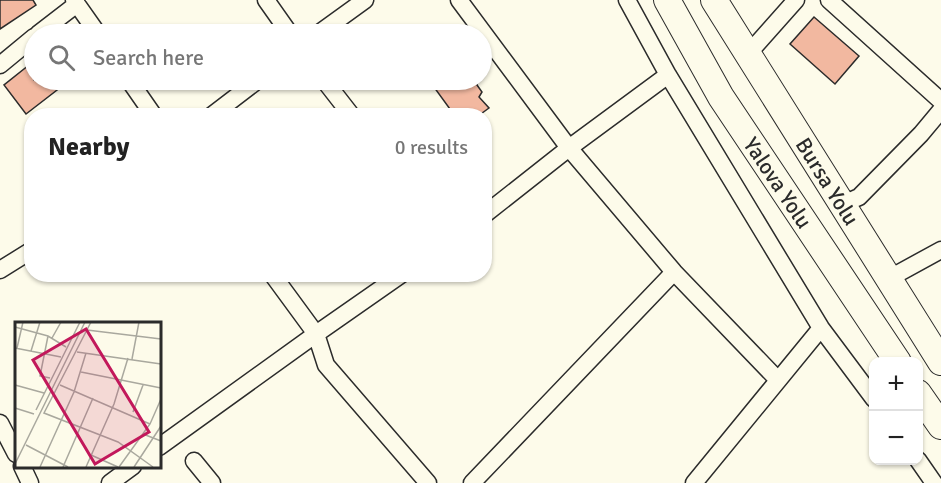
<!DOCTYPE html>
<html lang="en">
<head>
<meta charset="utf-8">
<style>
  body { margin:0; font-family:Signika,sans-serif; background:#f6f6f6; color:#222 }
  .controls { position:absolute; right:18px; bottom:18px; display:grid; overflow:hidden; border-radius:12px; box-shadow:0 2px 4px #0004 }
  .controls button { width:54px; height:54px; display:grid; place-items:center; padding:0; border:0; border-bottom:2px solid #e0e0e0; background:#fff; color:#222; font:30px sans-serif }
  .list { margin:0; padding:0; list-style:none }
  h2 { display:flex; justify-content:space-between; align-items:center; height:78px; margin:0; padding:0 24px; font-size:26px }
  h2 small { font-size:20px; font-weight:400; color:#767676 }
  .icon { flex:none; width:33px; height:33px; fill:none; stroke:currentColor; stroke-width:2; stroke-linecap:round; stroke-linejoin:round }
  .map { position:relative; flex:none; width:941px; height:483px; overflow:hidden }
  .search { position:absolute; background:#fff; box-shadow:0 2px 4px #0004; left:24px; top:24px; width:468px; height:66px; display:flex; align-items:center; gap:15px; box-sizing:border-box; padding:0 21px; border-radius:33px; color:#767676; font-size:22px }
  .panel { position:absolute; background:#fff; box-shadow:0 2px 4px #0004; left:24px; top:108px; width:468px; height:174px; border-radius:24px }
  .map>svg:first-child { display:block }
  .building { fill:#f2b8a0; stroke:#2b2b2b; stroke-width:1.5 }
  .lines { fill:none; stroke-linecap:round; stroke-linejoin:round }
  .minor-casing { stroke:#2b2b2b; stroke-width:19 }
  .highway-casing { stroke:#2b2b2b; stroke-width:28 }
  .minor { stroke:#fdfbea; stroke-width:16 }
  .highway { stroke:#fdfbea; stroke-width:26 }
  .labels { text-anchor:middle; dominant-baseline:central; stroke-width:4.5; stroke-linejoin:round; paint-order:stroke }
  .street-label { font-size:22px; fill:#2b2b2b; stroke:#fdfbea }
  .inset-road { fill:none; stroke:#a9a89e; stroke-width:1.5 }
  .view { fill:#c2185b; fill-opacity:0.15; stroke:#c2185b; stroke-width:3 }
  .inset-edge { fill:none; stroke:#2b2b2b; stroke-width:3 }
</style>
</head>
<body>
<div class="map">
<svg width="941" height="483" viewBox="0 0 941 483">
  <rect width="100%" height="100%" fill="#fdfbea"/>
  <path class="building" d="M0 0H33L36 5 0 29Z
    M814 17 859 56 835 84 790 44Z
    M34 61V80H70L26 114 4 85Z
    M435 80H478L477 85 482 92 479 97 489 108 478 116H455L431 83Z"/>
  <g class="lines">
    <g class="minor-casing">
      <path id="minor" d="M74 0 98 34
        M266 0 290 34
        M459 0 569 148 674 272 778 380
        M627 0 668 75 821 328 874 399
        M829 0 941 101
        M38 34 77 4
        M318 34 365 0
        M748 54 796 0
        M0 65 34 37
        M129 80 154 116
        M324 80 352 116
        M211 116 258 80
        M843 204 859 197 921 134 941 110
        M484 215 569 148 668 75
        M0 270 32 250
        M272 274 316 334 326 365 428 483
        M888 279 941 250
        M0 423 16 454
        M159 447 316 334 402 274
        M918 460 934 483
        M194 461 212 483
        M22 466 30 483
        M110 483 133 466
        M472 483 674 272
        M694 483 821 328"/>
    </g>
    <g class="highway-casing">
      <g id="highway">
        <path id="s1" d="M667 0 721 97 898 362"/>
        <path id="s2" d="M714 0 941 362"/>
        <path d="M918 393 941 426"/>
      </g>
    </g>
    <use href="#minor" class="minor"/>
    <use href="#highway" class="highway"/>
  </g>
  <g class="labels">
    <g class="street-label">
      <text stroke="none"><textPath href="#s2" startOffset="214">Bursa Yolu</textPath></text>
      <text stroke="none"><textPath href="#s1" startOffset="214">Yalova Yolu</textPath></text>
    </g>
  </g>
  <g transform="translate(15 322)">
    <rect width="146" height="146" fill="#fdfbea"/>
    <path class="inset-road" d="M76 0 29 91 103 120 138 145M0 5 33 14 51 25M72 8 146 17M33 14 25 54 35 56M37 16 46 0M0 26 46 35M2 26 8 0M16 29 25 0M62 30 146 42M117 37 124 0M66 50 146 66M0 63 29 71M45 63 135 102M0 86 19 92M21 88 65 0M118 90 128 63M128 112 146 119M11 123 53 145M76 133 103 145M0 142 70 0M25 145 59 70 71 31M48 145 78 76M71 145 99 82 113 36M104 145 135 102 146 77M119 145 146 104"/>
    <path class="view" d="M71 7 134 110 80 142 18 38Z"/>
    <rect width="146" height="146" class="inset-edge"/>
  </g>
</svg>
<div class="controls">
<button>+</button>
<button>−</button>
</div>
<div class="search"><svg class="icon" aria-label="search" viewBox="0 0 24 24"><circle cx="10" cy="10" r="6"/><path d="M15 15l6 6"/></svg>Search here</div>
<section class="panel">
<h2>Nearby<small>0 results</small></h2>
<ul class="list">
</ul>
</section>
</div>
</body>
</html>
